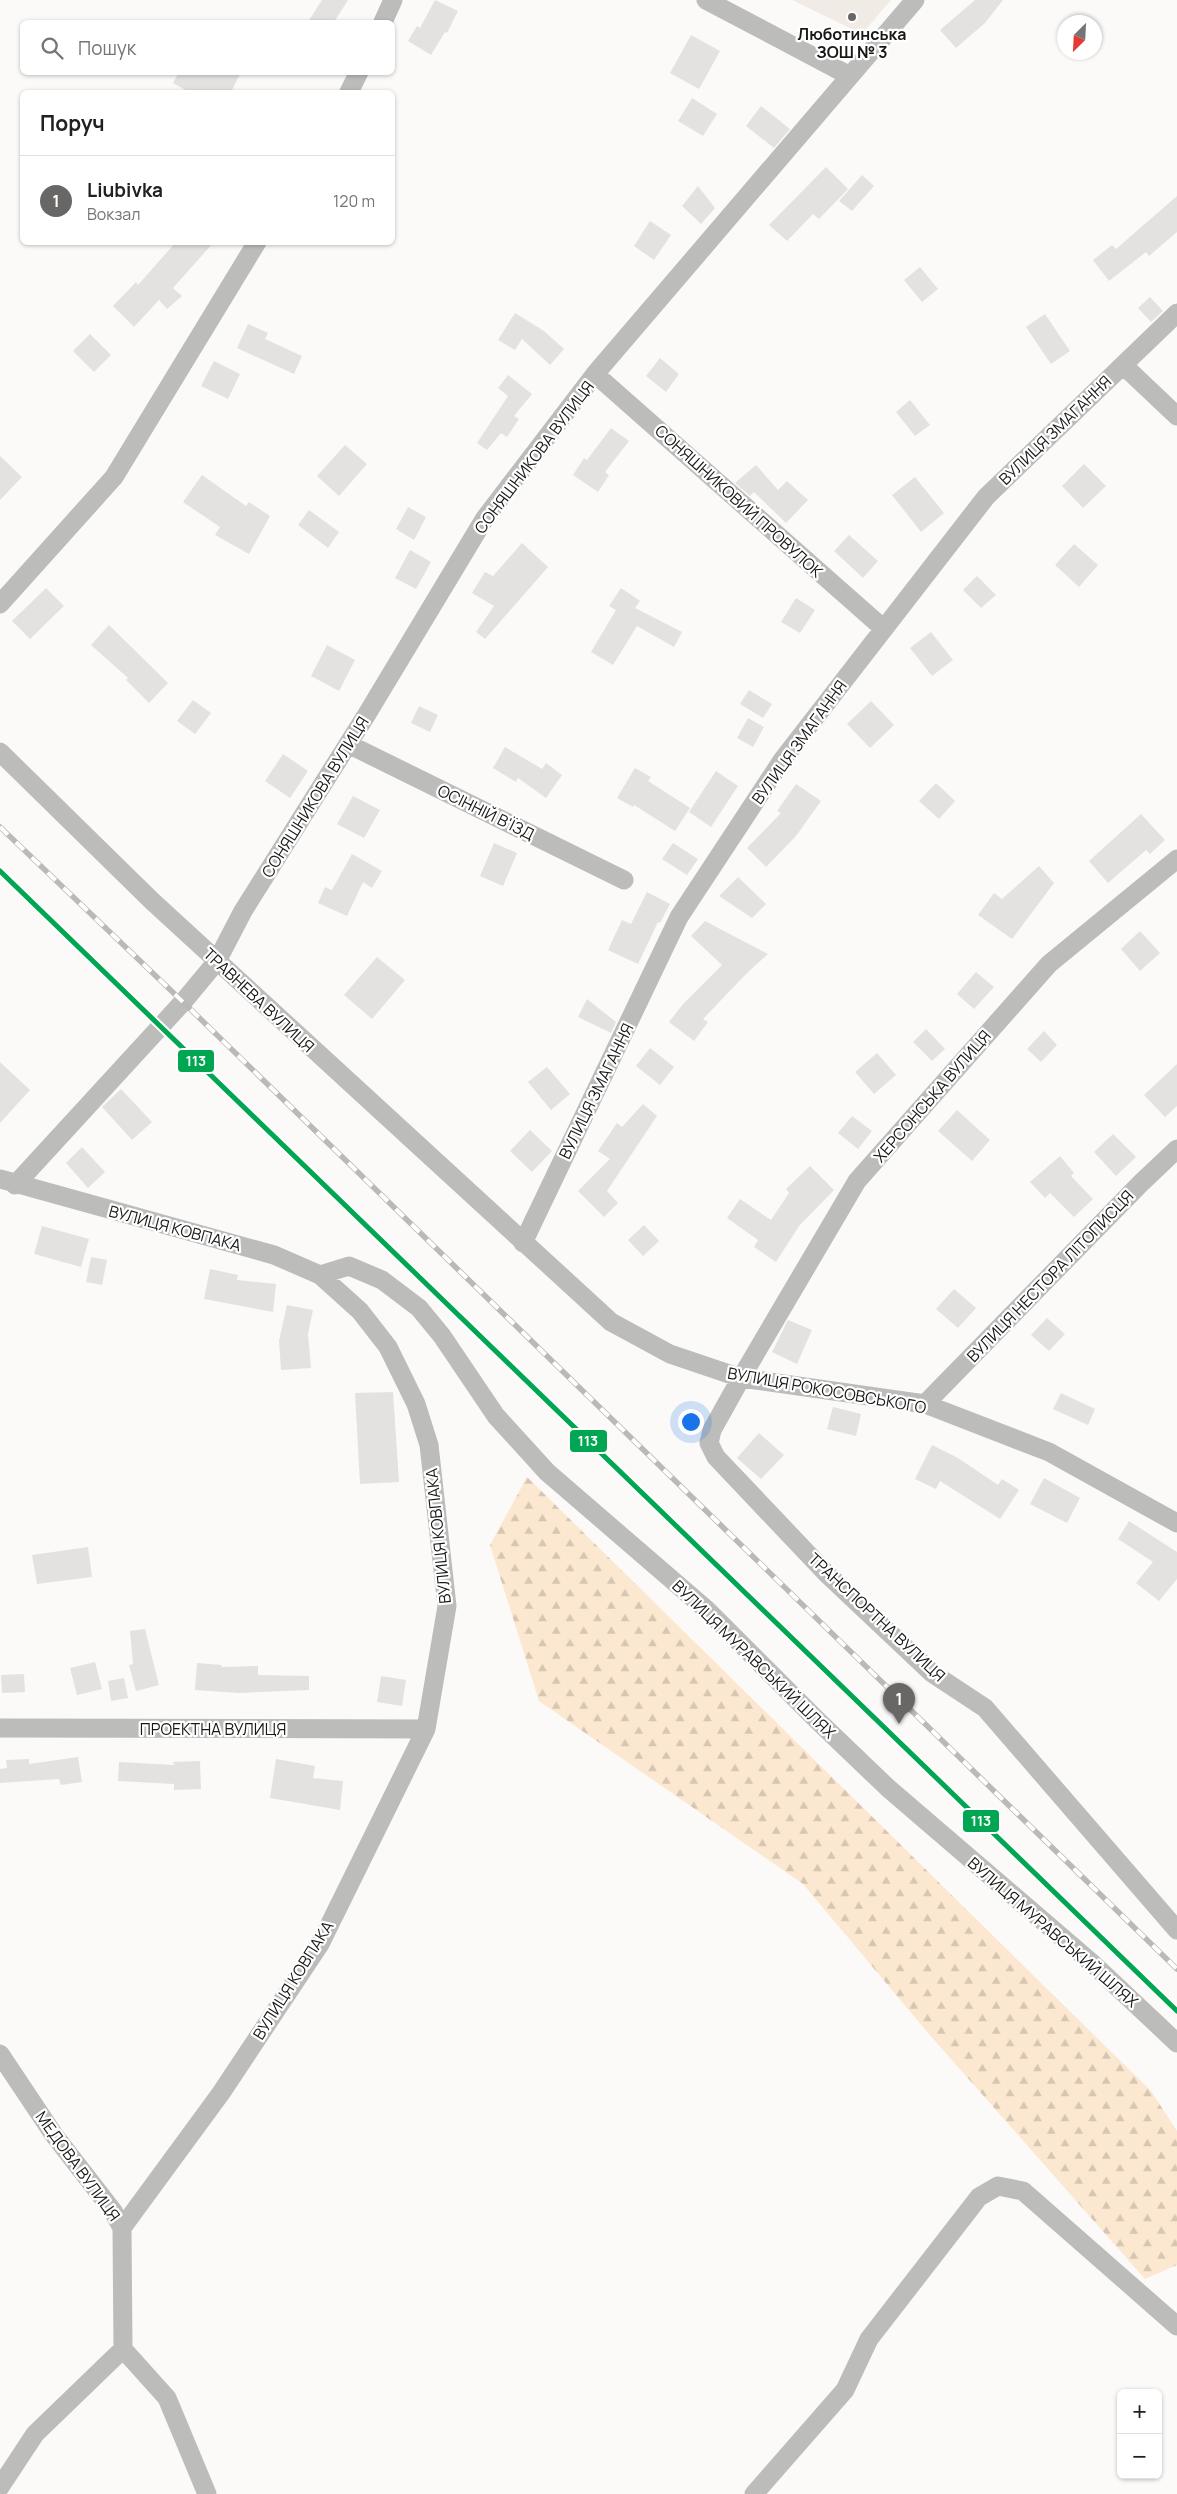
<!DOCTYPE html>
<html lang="uk">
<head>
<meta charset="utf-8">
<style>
  body { margin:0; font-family:Manrope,sans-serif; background:#f2f2f2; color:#202124 }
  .controls { position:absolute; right:15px; bottom:15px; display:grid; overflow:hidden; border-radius:8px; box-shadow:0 1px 4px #0004 }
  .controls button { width:45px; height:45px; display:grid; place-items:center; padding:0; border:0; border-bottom:1px solid #e0e0e0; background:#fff; color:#202124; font:25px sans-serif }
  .compass { position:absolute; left:1057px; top:15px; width:45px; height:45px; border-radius:50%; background:#fff; box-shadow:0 1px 4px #0004; rotate:204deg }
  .you { position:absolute; left:690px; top:1421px; width:18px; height:18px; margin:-12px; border:4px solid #fff; border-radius:50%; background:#1a73e8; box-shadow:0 0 0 8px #1a73e833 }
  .badge { display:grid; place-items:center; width:32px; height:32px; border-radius:50%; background:#686766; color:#fff; font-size:16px; font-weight:700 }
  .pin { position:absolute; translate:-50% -41px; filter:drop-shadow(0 1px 2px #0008) }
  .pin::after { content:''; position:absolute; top:26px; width:18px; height:15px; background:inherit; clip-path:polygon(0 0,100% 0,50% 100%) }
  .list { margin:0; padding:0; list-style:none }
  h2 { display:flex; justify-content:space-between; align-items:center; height:65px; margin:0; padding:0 20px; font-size:21px }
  h2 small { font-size:16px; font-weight:400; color:#757577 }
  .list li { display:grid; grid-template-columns:32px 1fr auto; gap:15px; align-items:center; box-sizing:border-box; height:90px; padding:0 20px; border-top:1px solid #e0e0e0 }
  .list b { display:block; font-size:19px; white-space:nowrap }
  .list p { margin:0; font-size:16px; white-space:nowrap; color:#757577 }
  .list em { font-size:16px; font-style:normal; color:#757577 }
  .icon { flex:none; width:28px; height:28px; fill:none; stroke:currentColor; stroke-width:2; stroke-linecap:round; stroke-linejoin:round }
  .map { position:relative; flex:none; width:1177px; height:2494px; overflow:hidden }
  .search { position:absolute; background:#fff; box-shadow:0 1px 4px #0004; left:20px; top:20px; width:375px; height:55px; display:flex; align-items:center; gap:12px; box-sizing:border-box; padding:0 18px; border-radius:8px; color:#757577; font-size:19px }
  .panel { position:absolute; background:#fff; box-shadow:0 1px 4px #0004; left:20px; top:90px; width:375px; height:155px; border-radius:8px }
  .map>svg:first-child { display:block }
  .built { fill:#f1ebe6 }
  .forest { fill:url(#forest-firs) }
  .building { fill:#e3e2e0 }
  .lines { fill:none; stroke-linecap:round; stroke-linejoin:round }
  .street { stroke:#bcbcbb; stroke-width:19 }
  .rail-casing { stroke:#bbb9b7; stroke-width:5.5 }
  .rail { stroke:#fff; stroke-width:4; stroke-dasharray:11; stroke-linecap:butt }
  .rail-1-casing { stroke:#fff; stroke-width:9 }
  .rail-1 { stroke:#00a651; stroke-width:5 }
  .poi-dot { fill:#686766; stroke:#fff; stroke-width:2 }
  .labels { text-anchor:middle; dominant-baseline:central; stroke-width:4.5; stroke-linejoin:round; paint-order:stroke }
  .poi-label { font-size:16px; font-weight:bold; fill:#191817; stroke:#fff }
  .street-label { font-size:16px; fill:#191817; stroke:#fff }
  .line-badge { stroke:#fff; stroke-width:2 }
  .badge-label { font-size:14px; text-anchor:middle; font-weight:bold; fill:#fff }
</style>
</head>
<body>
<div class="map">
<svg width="1177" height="2494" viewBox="0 0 1177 2494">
  <defs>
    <pattern id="forest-firs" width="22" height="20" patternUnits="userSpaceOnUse" patternTransform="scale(1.25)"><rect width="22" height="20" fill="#fce8d0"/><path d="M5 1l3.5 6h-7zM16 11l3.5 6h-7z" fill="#d7c6b2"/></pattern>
  </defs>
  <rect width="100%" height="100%" fill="#fcfaf8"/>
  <path class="built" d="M792 0H891L862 34Z"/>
  <path class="forest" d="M527 1477 1151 2091 1177 2131V2265L1145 2279 928 2033 803 1884 539 1701 490 1545Z"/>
  <path class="building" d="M322 0H348L334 22H308Z
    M435 0 458 11 447 33 445 32 431 55 408 41 417 26 420 28Z
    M975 0H1003L985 23 956 48 940 30Z
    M691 35 720 51 699 89 670 73Z
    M179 72H241L231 92H189L173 83Z
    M692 98 717 114 703 136 678 121Z
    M761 106 790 129 774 148 746 126Z
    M826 167 848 189 819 219 813 214 787 241 769 225Z
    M862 175 874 186 852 211 839 201Z
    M698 186 715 208 701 224 682 206Z
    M1177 196V232L1149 256 1146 252 1109 281 1093 260 1112 245 1116 249Z
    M650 221 671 235 654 260 634 246Z
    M176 242H214L173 288 182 296 167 309 159 300 134 327 113 306 136 282 138 285Z
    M920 267 938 289 922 302 904 280Z
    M1150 297 1163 311 1151 322 1138 308Z
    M515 313 544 331 564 349 550 365 522 339 515 350 498 340Z
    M1045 314 1070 351 1051 364 1026 327Z
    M248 324 268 333 265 339 302 356 294 374 237 348Z
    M90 334 111 355 94 372 73 351Z
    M660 358 679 374 666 392 646 376Z
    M214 361 240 374 228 399 201 386Z
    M508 375 532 394 514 416 519 419 507 437 501 433 487 450 477 443 508 396 498 388Z
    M910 400 930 425 915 436 896 412Z
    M611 428 629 441 605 472 609 475 598 492 573 475 584 458 587 460Z
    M345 445 367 464 339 496 317 476Z
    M0 456 22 477 0 500Z
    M1084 464 1106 486 1083 508 1062 486Z
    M756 465 778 490 787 481 808 500 786 523 754 492 750 496 735 483Z
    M202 475 246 506 249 502 270 516 249 554 215 535 220 527 183 502Z
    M915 477 944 513 921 532 892 495Z
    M408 507 426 517 414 540 396 529Z
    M309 510 339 532 328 548 298 525Z
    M849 535 878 561 863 578 834 551Z
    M522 543 548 567 485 639 476 632 494 606 472 593 485 572 493 576Z
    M1074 544 1098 565 1079 587 1055 565Z
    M410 550 431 562 416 589 395 578Z
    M977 576 996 595 981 608 963 590Z
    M46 588 64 606 30 639 12 621Z
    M621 588 640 601 635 608 682 632 674 647 637 626 613 665 591 652 616 610 609 606Z
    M796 598 815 610 800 633 781 622Z
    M109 625 168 683 149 703 126 680 128 678 91 645Z
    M931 632 953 660 932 676 910 648Z
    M327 645 355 660 339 691 311 676Z
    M749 690 772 704 763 718 740 704Z
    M193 700 211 713 195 734 177 721Z
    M871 701 894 725 870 748 847 724Z
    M419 706 438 715 430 732 411 723Z
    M748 718 764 727 753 747 737 738Z
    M505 747 542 769 546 763 562 775 546 798 518 778 516 782 493 768Z
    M283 754 308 771 290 798 265 781Z
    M635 768 651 777 648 781 690 808 675 831 634 805 633 807 617 798Z
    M716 771 738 786 711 827 689 812Z
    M936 783 955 801 939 819 919 801Z
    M796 784 821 801 796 836 766 867 747 848 781 813 777 811Z
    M353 796 380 810 364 838 337 824Z
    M1141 814 1165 840 1150 854 1146 850 1108 883 1089 861Z
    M494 843 517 853 503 886 480 876Z
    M673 843 698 859 687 875 662 859Z
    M352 854 382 871 372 888 363 882 347 916 318 903 325 887 332 890Z
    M1039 866 1054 883 1012 939 978 915 994 893 1002 899Z
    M738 877 766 904 752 918 719 896Z
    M647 892 670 904 660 923 658 922 638 964 608 950 622 920 631 924Z
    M705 921 768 954 747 973 703 1019 708 1022 694 1041 669 1022 683 1004 722 965 691 936Z
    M1140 931 1160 953 1140 971 1121 949Z
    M377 957 405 980 372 1019 344 995Z
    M976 972 994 987 974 1009 957 994Z
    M587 999 616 1022 611 1033 578 1017Z
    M926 1029 945 1049 932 1061 913 1042Z
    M1044 1031 1057 1045 1041 1062 1027 1049Z
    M650 1048 674 1067 660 1085 636 1066Z
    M877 1053 896 1075 874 1094 855 1072Z
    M0 1062 30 1090 0 1123Z
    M1177 1064V1106L1165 1117 1144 1095Z
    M547 1067 570 1094 551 1110 528 1082Z
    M121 1089 152 1122 132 1140 102 1107Z
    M643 1104 657 1116 607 1191 618 1203 604 1217 578 1191 610 1159 598 1151 617 1123 622 1127Z
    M957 1110 990 1140 972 1161 938 1131Z
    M852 1116 872 1131 858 1149 838 1133Z
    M530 1130 552 1151 532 1172 510 1151Z
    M1113 1134 1136 1157 1116 1176 1094 1152Z
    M82 1147 105 1172 88 1188 66 1163Z
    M1060 1156 1074 1173 1071 1176 1093 1199 1074 1217 1050 1193 1045 1198 1030 1182Z
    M810 1166 834 1190 799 1226 776 1262 754 1247 758 1240 727 1218 740 1199 771 1220 789 1193 786 1189Z
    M644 1225 659 1241 643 1256 628 1240Z
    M42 1226 89 1239 81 1267 34 1254Z
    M91 1257 107 1260 102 1285 86 1282Z
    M210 1269 238 1275 237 1280 276 1284 273 1312 204 1299Z
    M954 1289 976 1308 958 1328 936 1309Z
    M287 1305 313 1310 308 1334 311 1368 281 1370 279 1341Z
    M1047 1318 1065 1334 1049 1351 1031 1335Z
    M788 1320 812 1330 797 1364 772 1352Z
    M393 1392 399 1482 360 1484 355 1393Z
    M1061 1393 1095 1409 1088 1425 1053 1409Z
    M833 1407 861 1414 856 1436 827 1429Z
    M759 1433 784 1455 761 1479 737 1458Z
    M932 1445 958 1458 998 1485 1002 1479 1019 1490 1000 1519 940 1481 936 1489 915 1479Z
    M1044 1478 1080 1498 1067 1523 1030 1504Z
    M1129 1521 1177 1552V1579L1159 1601 1136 1583 1153 1562 1118 1539Z
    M88 1547 92 1577 37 1584 32 1555Z
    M145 1629 159 1685 136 1691 129 1665 133 1664 130 1631Z
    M95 1662 102 1689 77 1695 70 1668Z
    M197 1663 222 1665 221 1667 258 1666V1675L309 1676V1690L239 1693 195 1690Z
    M24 1674 25 1692 2 1693 1 1675Z
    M381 1676 406 1680 402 1706 377 1702Z
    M124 1678 128 1698 111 1701 108 1681Z
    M78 1757 82 1782 61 1785 59 1779 0 1783V1769L7 1768 6 1760 29 1759V1764Z
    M276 1759 315 1766 313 1778 343 1781 340 1810 270 1798Z
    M200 1761 201 1789 174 1790V1784L118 1781 119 1762 174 1765 173 1762Z"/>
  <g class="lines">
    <path class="street" d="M706 0 850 76
      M383 22 393 0
      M349 92 359 72
      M1123 365 1177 416
      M595 374 884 629
      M0 604 114 477 257 242
      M348 744 624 880
      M0 752 152 901 611 1322 670 1354 741 1378 925 1404 1049 1452 1177 1523
      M1177 859 1049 964 857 1181 741 1378 712 1430 709 1443 716 1457 826 1573 932 1673 985 1708 1177 1930
      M0 1179 274 1255 320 1275 360 1311 388 1347 416 1404 429 1445 447 1606 426 1729 320 1944 221 2093 122 2228
      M15 1185 183 1002 217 961 243 911 367 714 485 518 595 374 915 0
      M523 1243 679 917 783 759 986 497 1177 313
      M320 1275 349 1266 382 1280 419 1308 442 1336 496 1416 547 1472 707 1610 818 1721 888 1788 1093 1964 1177 2043
      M925 1404 1141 1183 1177 1149
      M0 1728 426 1729
      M0 2054 54 2135 113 2211 122 2228 123 2349 167 2398 207 2494
      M0 2487 35 2434 123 2349
      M754 2494 845 2390 869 2339 979 2197 998 2186 1023 2191 1177 2326"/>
    <g class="rail-casing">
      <path id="rail" d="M0 827 183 1002 1177 1969"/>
    </g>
    <use href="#rail" class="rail"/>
    <g class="rail-1-casing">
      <path id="rail-1" d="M0 871 1177 2011"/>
    </g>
    <use href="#rail-1" class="rail-1"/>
  </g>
  <circle class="poi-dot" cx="852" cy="17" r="5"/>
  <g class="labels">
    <g class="poi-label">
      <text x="852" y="34">Люботинська<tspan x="852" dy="18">ЗОШ № 3</tspan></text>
    </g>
    <g class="street-label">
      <text transform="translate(1055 430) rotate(-44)">ВУЛИЦЯ ЗМАГАННЯ</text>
      <text transform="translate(534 457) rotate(-53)">СОНЯШНИКОВА ВУЛИЦЯ</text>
      <text transform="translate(739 501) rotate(42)">СОНЯШНИКОВИЙ ПРОВУЛОК</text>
      <text transform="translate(799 742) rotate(-54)">ВУЛИЦЯ ЗМАГАННЯ</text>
      <text transform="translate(315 797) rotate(-58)">СОНЯШНИКОВА ВУЛИЦЯ</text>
      <text transform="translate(486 812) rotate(26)">ОСІННІЙ В'ЇЗД</text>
      <text transform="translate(259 1000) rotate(43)">ТРАВНЕВА ВУЛИЦЯ</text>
      <text transform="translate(596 1091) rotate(-64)">ВУЛИЦЯ ЗМАГАННЯ</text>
      <text transform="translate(932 1096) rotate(-49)">ХЕРСОНСЬКА ВУЛИЦЯ</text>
      <text transform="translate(175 1228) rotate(15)">ВУЛИЦЯ КОВПАКА</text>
      <text transform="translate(1050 1276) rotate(-46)">ВУЛИЦЯ НЕСТОРА ЛІТОПИСЦЯ</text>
      <text transform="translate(827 1390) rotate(10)">ВУЛИЦЯ РОКОСОВСЬКОГО</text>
      <text transform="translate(438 1536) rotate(-96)">ВУЛИЦЯ КОВПАКА</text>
      <text transform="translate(877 1617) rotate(43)">ТРАНСПОРТНА ВУЛИЦЯ</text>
      <text transform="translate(754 1659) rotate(44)">ВУЛИЦЯ МУРАВСЬКИЙ ШЛЯХ</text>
      <text x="213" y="1729">ПРОЕКТНА ВУЛИЦЯ</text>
      <text transform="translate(1053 1932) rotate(41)">ВУЛИЦЯ МУРАВСЬКИЙ ШЛЯХ</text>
      <text transform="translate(293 1980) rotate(-58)">ВУЛИЦЯ КОВПАКА</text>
      <text transform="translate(78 2166) rotate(54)">МЕДОВА ВУЛИЦЯ</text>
    </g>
  </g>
  <g class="line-badge">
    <rect x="177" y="1049" width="38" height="24" rx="5" fill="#00a651"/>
    <rect x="569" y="1429" width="39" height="24" rx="5" fill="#00a651"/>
    <rect x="962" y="1809" width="38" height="24" rx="5" fill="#00a651"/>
  </g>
  <g class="badge-label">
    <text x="196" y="1066">113</text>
    <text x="588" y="1446">113</text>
    <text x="981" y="1826">113</text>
  </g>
</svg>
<div class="controls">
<button>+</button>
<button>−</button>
</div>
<svg class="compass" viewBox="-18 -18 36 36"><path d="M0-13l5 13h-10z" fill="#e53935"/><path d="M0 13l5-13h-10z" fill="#757577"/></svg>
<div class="you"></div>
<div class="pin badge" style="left:899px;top:1724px">1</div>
<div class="search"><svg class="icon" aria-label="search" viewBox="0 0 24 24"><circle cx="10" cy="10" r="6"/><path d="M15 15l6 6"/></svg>Пошук</div>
<section class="panel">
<h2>Поруч<small></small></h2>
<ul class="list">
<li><span class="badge">1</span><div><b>Liubivka</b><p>Вокзал</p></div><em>120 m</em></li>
</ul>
</section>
</div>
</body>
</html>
